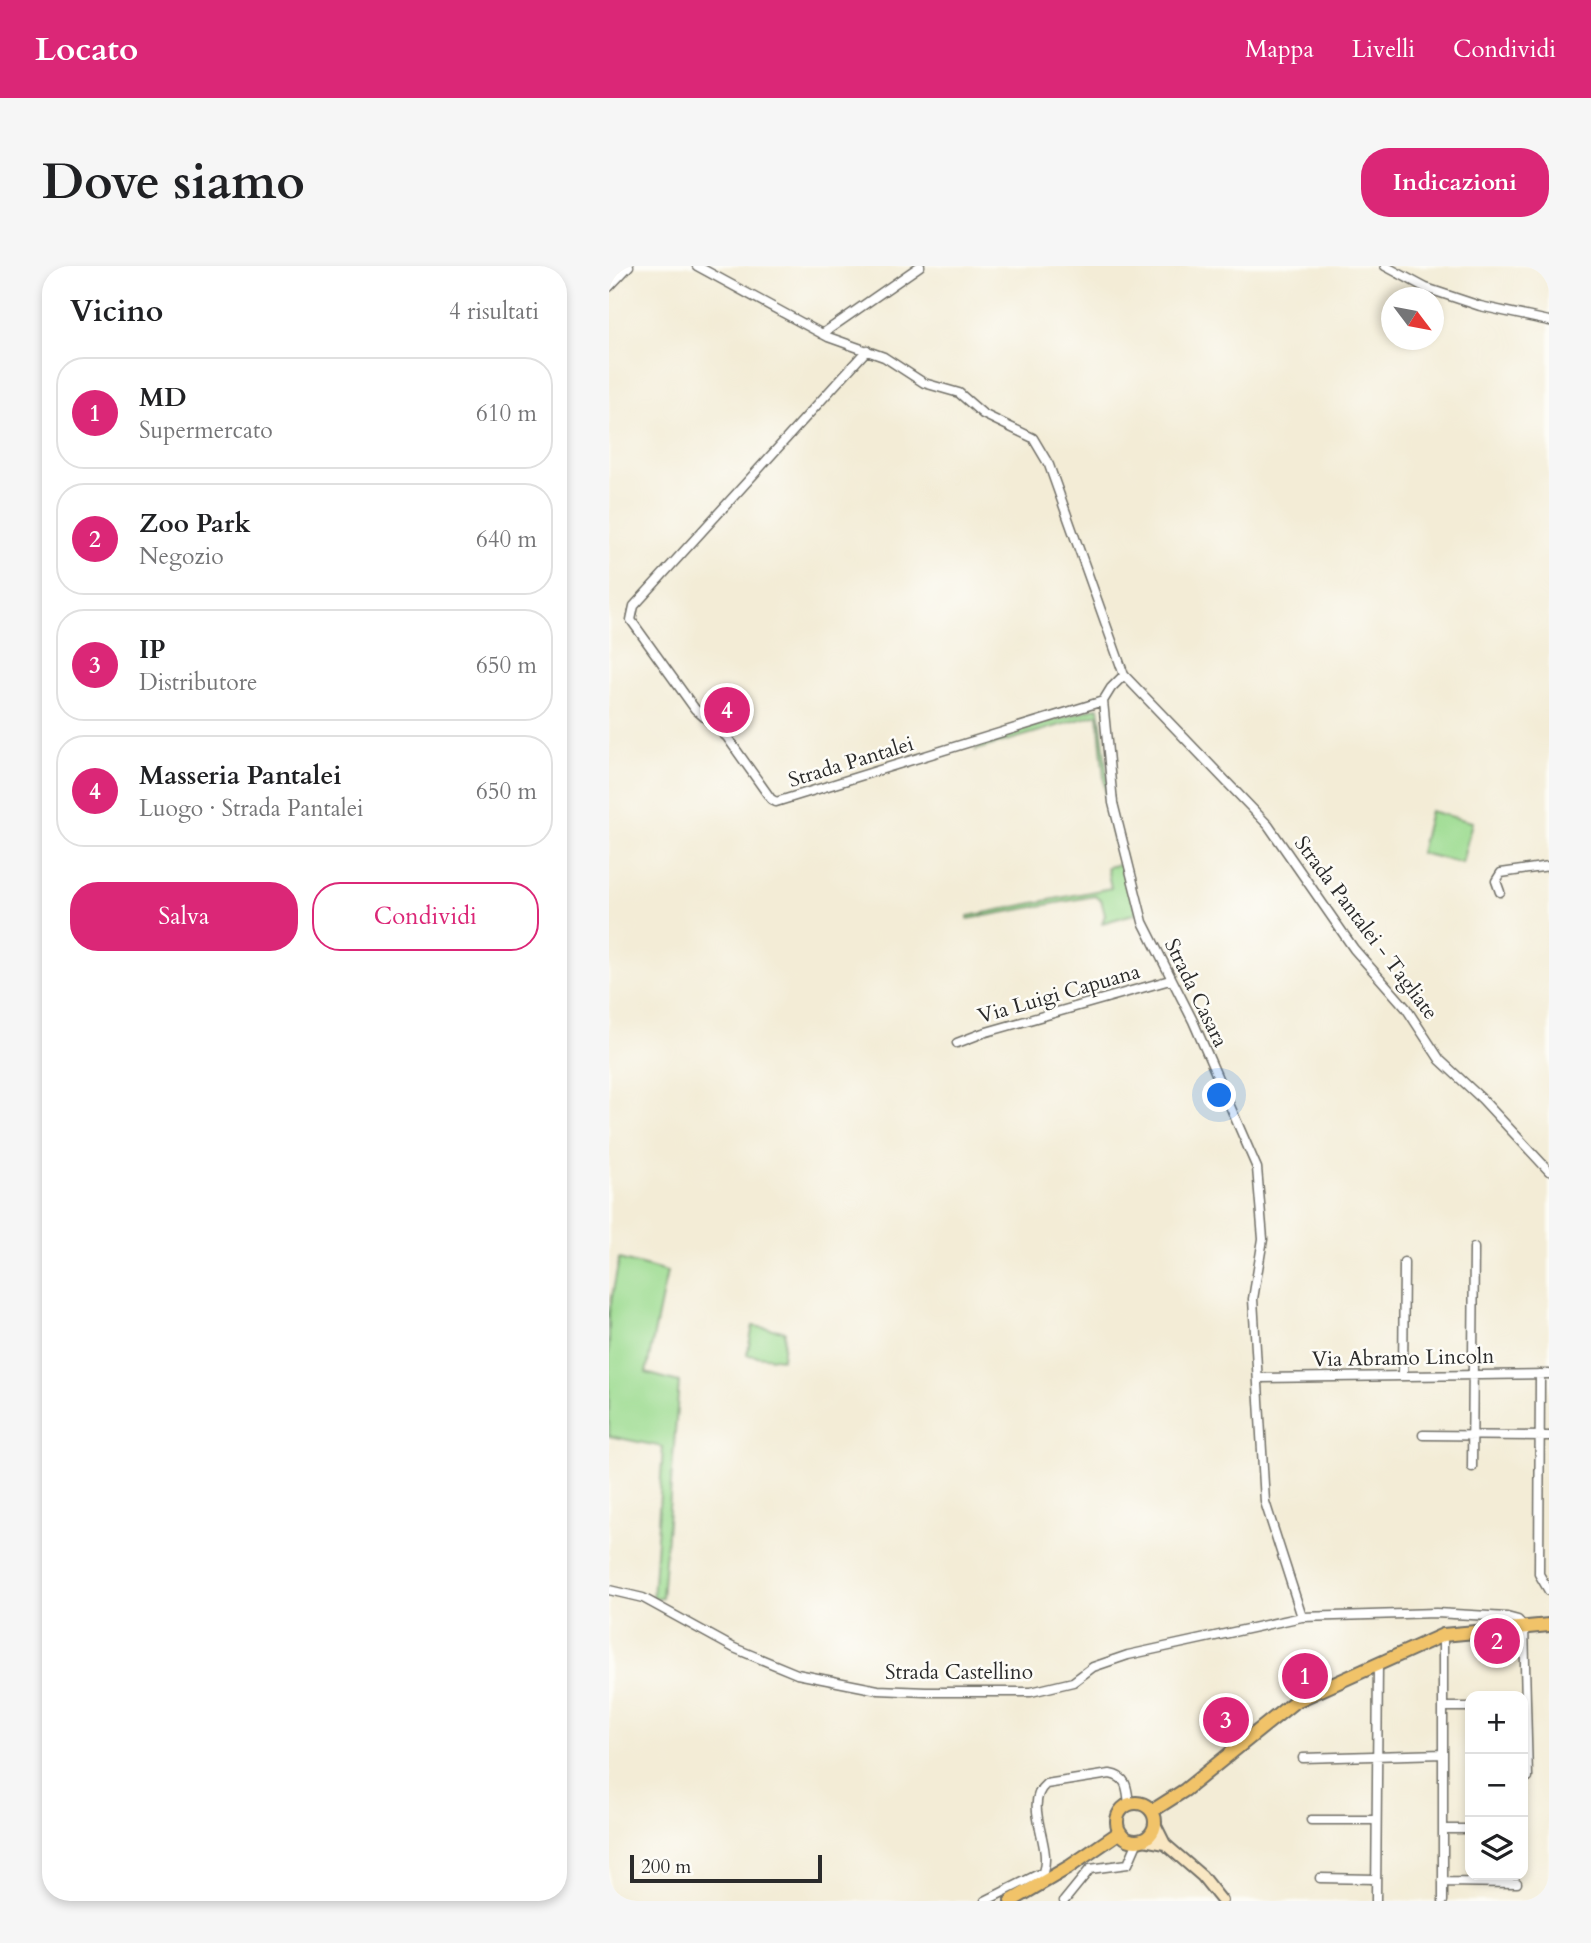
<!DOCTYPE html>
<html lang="it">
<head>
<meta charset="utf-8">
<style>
  body { margin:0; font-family:Cardo,serif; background:#f6f6f6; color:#202124 }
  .controls { position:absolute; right:21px; bottom:21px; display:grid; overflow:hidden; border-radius:14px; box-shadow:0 4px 10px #0003 }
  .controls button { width:63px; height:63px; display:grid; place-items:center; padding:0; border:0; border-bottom:2px solid #e0e0e0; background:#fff; color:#202124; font:35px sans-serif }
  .compass { position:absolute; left:772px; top:21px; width:63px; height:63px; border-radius:50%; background:#fff; box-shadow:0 4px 10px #0003; rotate:122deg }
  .scale { position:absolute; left:21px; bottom:18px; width:192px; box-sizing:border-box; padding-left:7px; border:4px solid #2b2b2b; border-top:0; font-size:19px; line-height:24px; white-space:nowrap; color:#2b2b2b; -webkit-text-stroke:5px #fdfcf7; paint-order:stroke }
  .you { position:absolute; left:611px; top:830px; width:24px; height:24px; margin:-18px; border:5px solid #fff; border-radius:50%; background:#1a73e8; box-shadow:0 0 0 10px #1a73e833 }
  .badge { display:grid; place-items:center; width:46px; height:46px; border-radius:50%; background:#db2777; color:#fff; font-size:23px; font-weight:700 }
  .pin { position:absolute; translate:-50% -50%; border:4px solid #fff; box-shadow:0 2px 7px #0006 }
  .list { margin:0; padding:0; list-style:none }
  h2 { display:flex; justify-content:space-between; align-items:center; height:91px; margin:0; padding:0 28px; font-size:30px }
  h2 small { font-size:23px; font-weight:400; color:#757577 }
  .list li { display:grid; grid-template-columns:46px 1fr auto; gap:21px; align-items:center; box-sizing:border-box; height:112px; margin:0 14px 14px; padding:0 14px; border:2px solid #e0e0e0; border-radius:28px }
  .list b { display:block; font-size:26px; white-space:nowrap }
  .list p { margin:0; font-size:23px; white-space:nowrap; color:#757577 }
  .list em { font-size:23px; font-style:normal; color:#757577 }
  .actions { display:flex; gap:14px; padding:21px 28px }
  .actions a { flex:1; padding:16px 0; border:2px solid #db2777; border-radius:28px; text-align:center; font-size:24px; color:#db2777 }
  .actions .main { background:#db2777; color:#fff }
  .icon { flex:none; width:38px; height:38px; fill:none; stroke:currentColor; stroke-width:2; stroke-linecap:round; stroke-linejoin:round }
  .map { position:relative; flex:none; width:940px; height:1635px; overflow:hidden; border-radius:28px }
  header { display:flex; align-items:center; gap:42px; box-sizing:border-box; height:98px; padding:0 35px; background:#db2777; color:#fff }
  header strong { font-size:33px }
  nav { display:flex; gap:38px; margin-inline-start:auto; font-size:24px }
  .intro { display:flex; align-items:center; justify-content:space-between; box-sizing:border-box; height:168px; padding:0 42px }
  h1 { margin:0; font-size:49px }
  .button { padding:18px 32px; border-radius:28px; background:#db2777; color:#fff; font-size:24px; font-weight:700 }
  main { display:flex; gap:42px; padding:0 42px }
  aside { flex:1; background:#fff; border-radius:28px; box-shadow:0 4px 10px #0003 }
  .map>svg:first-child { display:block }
  .green { fill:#9cdb90; stroke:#64835e; stroke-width:2 }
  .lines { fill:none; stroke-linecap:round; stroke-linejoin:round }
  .street-casing { stroke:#716f67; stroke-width:11 }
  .secondary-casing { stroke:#716f67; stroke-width:14 }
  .primary-casing { stroke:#716f67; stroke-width:16 }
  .street { stroke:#fff; stroke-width:8 }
  .secondary { stroke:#f9e7c3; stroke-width:10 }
  .primary { stroke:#f1c369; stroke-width:12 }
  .labels { text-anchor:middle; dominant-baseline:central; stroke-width:5; stroke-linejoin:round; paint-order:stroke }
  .street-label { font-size:21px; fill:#2b2b2b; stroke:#fdfcf7 }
</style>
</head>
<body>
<header>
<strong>Locato</strong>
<nav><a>Mappa</a><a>Livelli</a><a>Condividi</a></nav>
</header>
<div class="intro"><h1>Dove siamo</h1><a class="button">Indicazioni</a></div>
<main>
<aside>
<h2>Vicino<small>4 risultati</small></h2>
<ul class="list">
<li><span class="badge">1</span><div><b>MD</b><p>Supermercato</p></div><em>610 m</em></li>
<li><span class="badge">2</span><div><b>Zoo Park</b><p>Negozio</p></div><em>640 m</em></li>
<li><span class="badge">3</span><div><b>IP</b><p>Distributore</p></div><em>650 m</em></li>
<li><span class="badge">4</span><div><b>Masseria Pantalei</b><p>Luogo · Strada Pantalei</p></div><em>650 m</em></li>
</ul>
<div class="actions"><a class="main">Salva</a><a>Condividi</a></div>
</aside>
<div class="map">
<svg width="940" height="1635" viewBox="0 0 940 1635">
  <rect width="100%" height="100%" fill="#fdfcf7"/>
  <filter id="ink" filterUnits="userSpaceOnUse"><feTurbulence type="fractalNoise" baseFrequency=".0143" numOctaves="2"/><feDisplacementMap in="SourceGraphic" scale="14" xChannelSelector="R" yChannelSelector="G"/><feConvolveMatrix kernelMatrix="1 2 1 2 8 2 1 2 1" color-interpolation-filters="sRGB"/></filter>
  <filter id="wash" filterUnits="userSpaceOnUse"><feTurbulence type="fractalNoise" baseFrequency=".00686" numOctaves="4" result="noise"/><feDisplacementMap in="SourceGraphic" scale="28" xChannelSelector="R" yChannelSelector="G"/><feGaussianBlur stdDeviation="1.57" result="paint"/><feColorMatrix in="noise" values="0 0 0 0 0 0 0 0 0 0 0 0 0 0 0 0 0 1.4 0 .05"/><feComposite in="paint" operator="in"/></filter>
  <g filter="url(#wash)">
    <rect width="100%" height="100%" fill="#f3ecd6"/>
    <path class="green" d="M490 441 502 539 528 647 493 657 496 649 492 633 486 630 359 653V650L502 622 498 601 512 598 498 545 489 448 367 484 372 476Z
      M821 545 863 556 853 597 811 587Z
      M10 993 58 1006 37 1107 70 1116 53 1332 44 1333 54 1181 0 1170V1047Z
      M144 1060 176 1065 173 1093 138 1089Z"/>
  </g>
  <g filter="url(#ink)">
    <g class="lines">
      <g class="street-casing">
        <path id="street" d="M88 0 219 71 275 91 315 117 350 127 374 148 424 172 440 199 515 409 659 559 745 683 797 742 831 794 873 833 940 905
          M776 0 817 22 871 40 940 55
          M0 21 20 0
          M213 68 311 0
          M258 84 25 340 22 354 86 443 118 471 162 533 167 536 494 435
          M515 409 502 422 494 435 504 537 534 656 584 755 648 902 654 973 644 1033 656 1236 693 1351
          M891 626 887 615 892 607 940 600
          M348 777 374 767 561 714
          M931 1108 930 1308 940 1325
          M794 1110 795 996
          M649 1112 940 1108
          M814 1169 940 1170
          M863 1201 865 982
          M0 1324 34 1332 125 1382 188 1408 269 1424 317 1426H422L464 1416 484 1401 519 1389 693 1351 827 1347 898 1351 909 1354 915 1361 919 1511
          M834 1369V1635
          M834 1441H861
          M694 1492 834 1488
          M702 1554H767
          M834 1563H861
          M711 1612 767 1613
          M834 1616 908 1617
          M376 1635 434 1606C444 1579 413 1538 437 1518L501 1508C519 1511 518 1523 520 1538
          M455 1635 481 1603 519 1598 529 1575
          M767 1635 769 1397"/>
      </g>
      <g class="secondary-casing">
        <path id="secondary" d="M535 1574 556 1578 546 1558
          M556 1578 593 1610 613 1635"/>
      </g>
      <g class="primary-casing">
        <path id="primary" d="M508 1556a19 19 0 1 1 38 0a19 19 0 1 1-38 0Z
          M543 1545 576 1524 685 1436 834 1369 940 1359
          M402 1635 460 1601 511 1566"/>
      </g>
      <use href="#street" class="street"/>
      <use href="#secondary" class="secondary"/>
      <use href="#primary" class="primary"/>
    </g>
  </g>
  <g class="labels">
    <g class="street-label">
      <text transform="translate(242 496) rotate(-17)">Strada Pantalei</text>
      <text transform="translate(757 662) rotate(53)">Strada Pantalei - Tagliate</text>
      <text transform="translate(587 727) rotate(64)">Strada Casara</text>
      <text transform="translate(450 728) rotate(-16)">Via Luigi Capuana</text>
      <text transform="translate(794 1092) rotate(-1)">Via Abramo Lincoln</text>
      <text x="350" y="1406">Strada Castellino</text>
    </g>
  </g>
</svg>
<div class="controls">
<button>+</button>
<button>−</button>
<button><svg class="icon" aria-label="layers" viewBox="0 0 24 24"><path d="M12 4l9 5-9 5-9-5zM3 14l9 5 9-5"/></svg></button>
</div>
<svg class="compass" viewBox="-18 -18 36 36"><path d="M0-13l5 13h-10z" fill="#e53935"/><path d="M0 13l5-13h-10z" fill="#757577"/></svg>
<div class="scale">200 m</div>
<div class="you"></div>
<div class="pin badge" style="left:696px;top:1410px">1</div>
<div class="pin badge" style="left:888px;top:1375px">2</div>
<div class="pin badge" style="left:617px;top:1454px">3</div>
<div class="pin badge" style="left:118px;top:444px">4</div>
</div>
</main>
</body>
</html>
